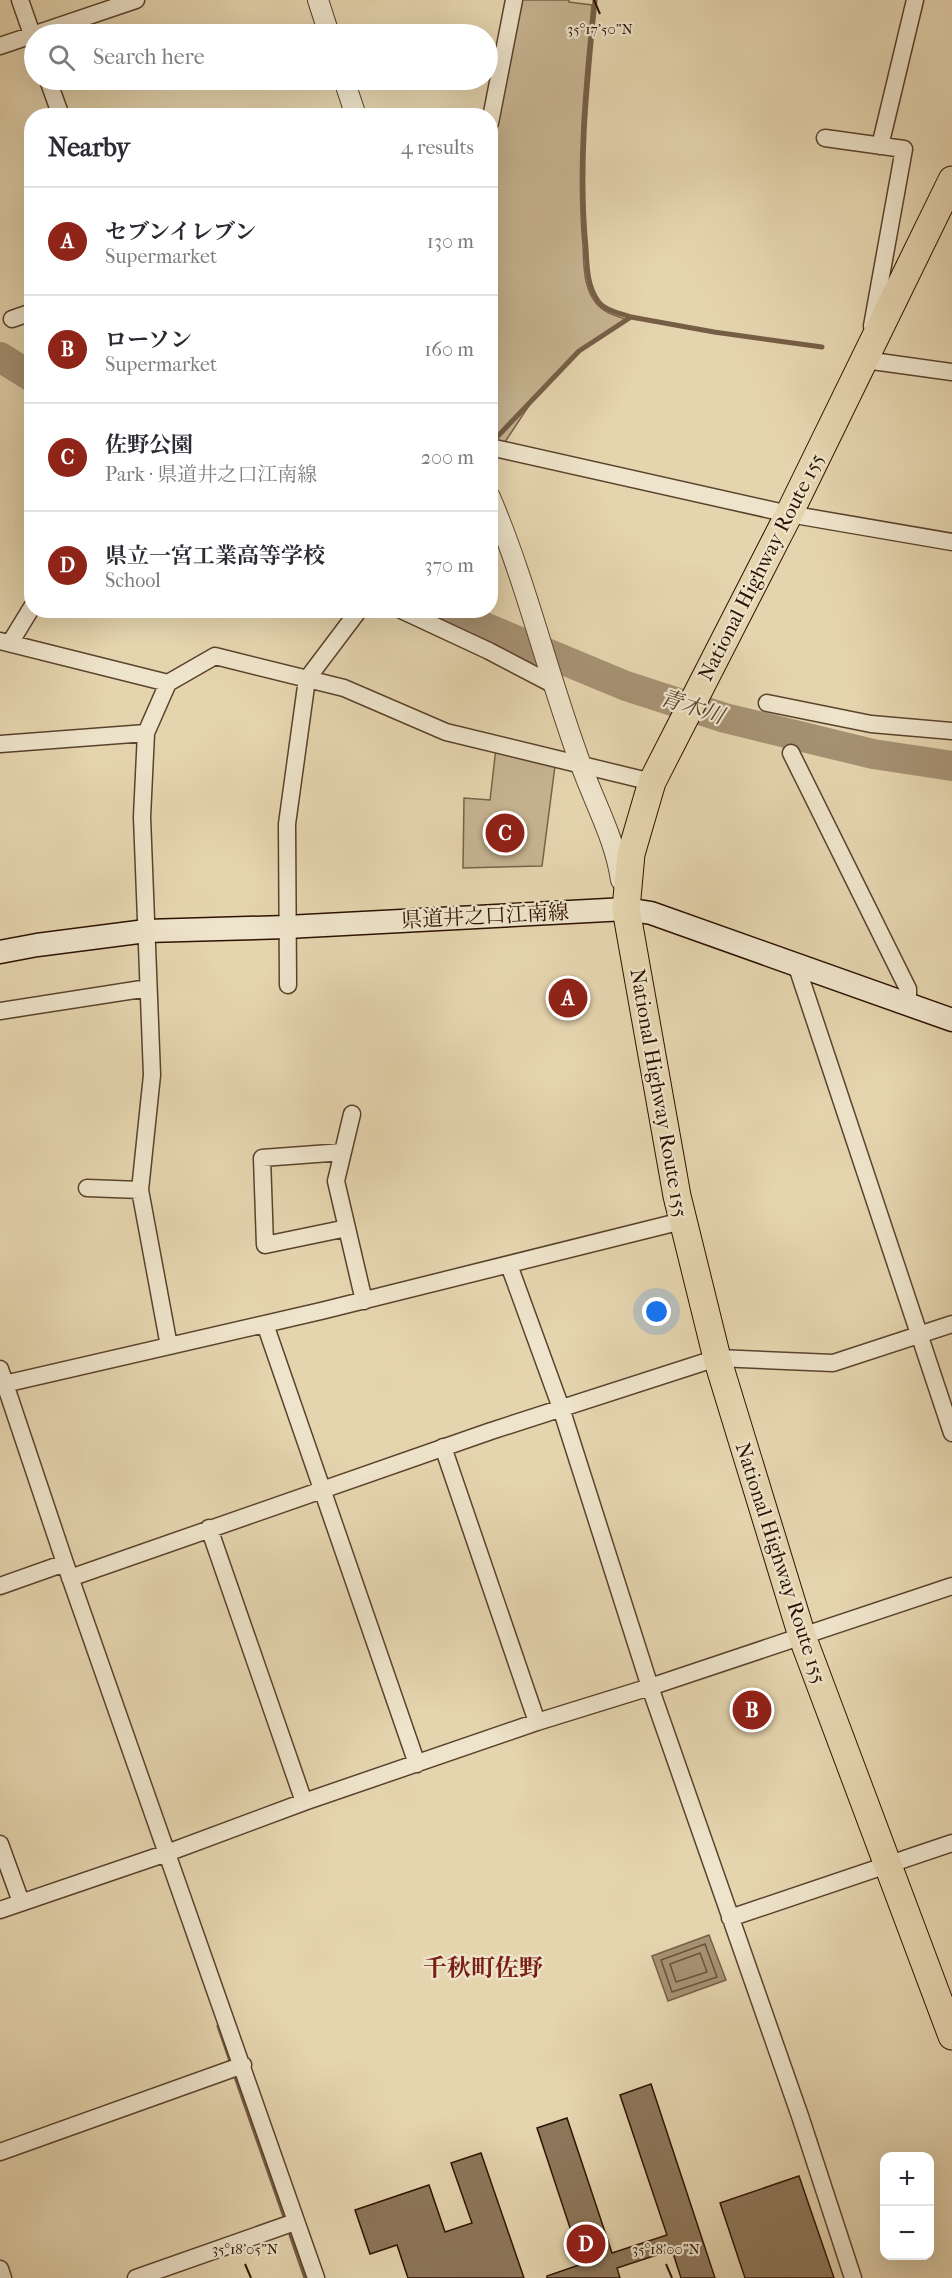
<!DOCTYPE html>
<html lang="en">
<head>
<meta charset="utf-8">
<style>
  body { margin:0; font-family:"IM FELL French Canon","Noto Serif JP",serif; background:#f7f7f7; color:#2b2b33 }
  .controls { position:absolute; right:18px; bottom:18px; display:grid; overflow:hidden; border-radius:12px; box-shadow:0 6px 24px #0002 }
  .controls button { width:54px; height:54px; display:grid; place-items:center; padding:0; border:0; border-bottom:2px solid #e1e1e2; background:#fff; color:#2b2b33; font:30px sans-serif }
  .you { position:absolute; left:657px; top:1312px; width:21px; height:21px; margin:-15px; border:4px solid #fff; border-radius:50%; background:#1a73e8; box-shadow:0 0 0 9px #1a73e833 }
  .badge { display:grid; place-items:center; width:39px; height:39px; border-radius:50%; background:#8f2418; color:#fff; font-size:20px; font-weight:700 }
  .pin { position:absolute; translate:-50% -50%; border:3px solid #fff; box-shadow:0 2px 6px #0006 }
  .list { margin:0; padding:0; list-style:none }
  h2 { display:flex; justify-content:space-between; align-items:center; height:78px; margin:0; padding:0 24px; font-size:26px }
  h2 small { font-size:20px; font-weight:400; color:#7c7c81 }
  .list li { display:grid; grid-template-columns:39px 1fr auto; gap:18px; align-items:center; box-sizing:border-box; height:108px; padding:0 24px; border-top:2px solid #e1e1e2 }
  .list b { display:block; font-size:22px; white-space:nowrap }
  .list p { margin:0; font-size:20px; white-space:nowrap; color:#7c7c81 }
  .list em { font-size:20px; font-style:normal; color:#7c7c81 }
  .icon { flex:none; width:33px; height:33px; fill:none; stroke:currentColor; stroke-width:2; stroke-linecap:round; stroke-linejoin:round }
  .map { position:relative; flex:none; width:952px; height:2278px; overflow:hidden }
  .search { position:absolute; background:#fff; box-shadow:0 6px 24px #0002; left:24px; top:24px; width:474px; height:66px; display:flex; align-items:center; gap:15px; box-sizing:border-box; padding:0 21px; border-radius:33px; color:#7c7c81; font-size:22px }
  .panel { position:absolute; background:#fff; box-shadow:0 6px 24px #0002; left:24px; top:108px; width:474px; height:510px; border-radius:24px }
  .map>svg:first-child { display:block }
  .green { fill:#c6b491; stroke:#7a6248; stroke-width:1.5 }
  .water { fill:#a69274; stroke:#765e46; stroke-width:1.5 }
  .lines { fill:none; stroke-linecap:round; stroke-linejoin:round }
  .shore { stroke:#6a523a; stroke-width:1.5 }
  .stream { stroke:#765e46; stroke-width:5 }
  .river { stroke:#a69274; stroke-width:30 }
  .building { fill:#8d775b; stroke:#2d1100; stroke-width:1.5 }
  .minor-casing { stroke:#5b422c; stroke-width:19 }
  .tertiary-casing { stroke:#5b422c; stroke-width:22 }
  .secondary-casing { stroke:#2d1100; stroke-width:25 }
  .trunk-casing { stroke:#2d1100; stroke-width:29 }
  .minor { stroke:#eee4cb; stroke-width:16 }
  .tertiary { stroke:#eee4cb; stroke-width:20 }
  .secondary { stroke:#eee4cb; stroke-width:22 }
  .trunk { stroke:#e5d5af; stroke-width:27 }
  .ticks { fill:none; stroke:#2d1100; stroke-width:2 }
  .labels { text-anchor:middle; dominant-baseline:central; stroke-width:4.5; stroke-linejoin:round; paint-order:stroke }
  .street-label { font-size:21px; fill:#2d1100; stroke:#eee4cb }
  .water-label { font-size:22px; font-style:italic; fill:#5d452e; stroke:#eee4cb }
  .quarter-label { font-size:24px; font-weight:bold; fill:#7a1f14; stroke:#eee4cb }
  .ticks-label { font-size:15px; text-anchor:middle; fill:#2d1100; stroke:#eee4cb; stroke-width:4.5; stroke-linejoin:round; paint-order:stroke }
</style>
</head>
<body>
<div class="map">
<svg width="952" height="2278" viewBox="0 0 952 2278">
  <rect width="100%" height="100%" fill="#e5d5af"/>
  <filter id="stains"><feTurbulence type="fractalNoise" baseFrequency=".00333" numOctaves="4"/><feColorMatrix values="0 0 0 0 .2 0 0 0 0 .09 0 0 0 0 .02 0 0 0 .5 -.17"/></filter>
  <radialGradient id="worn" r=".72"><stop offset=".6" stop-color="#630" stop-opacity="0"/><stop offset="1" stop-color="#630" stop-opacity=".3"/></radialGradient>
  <path class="green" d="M515 0H569V2L592 5C584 85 576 166 583 246 584 265 583 287 596 303 604 313 617 316 628 320L579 351 534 398 503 445 490 448V138Z
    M496 748 555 766 542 866 463 868 464 798 490 800Z"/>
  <path class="water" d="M709 1935 726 1980 668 2001 652 1956Z"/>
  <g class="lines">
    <path class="shore" d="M705 1944 717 1977 672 1992 661 1960Z
      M700 1953 707 1972 676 1982 670 1964Z"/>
    <path class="stream" d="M595 0C587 83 578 166 586 248 587 266 587 286 598 301 605 311 620 313 631 317
      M496 438 579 351 631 317 714 332 822 347
      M219 2026 231 2061
      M236 2077 285 2217
      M291 2235 306 2278"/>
    <path class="river" d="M0 357 32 377
      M443 610 626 686 725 718 873 754 952 766"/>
  </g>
  <path class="building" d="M651 2084 715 2278H681L672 2250 617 2268 620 2278H547V2276L582 2264 537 2128 567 2118 612 2253 667 2235 620 2095Z
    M481 2153 524 2278H408L397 2245 370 2254 355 2210 429 2185 445 2232 472 2223 451 2163Z
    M799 2176 834 2278H745L720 2203Z"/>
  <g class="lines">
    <g class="minor-casing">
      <path id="minor" d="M20 0 34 40
        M0 46 136 0
        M48 80 61 116
        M490 123 514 0
        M825 138 904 149 872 326
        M880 146 915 0
        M12 319 32 312
        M867 352 865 360 952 372
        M490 447 789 514 952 542
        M401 610 489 651 554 685
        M0 641 168 683
        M10 643 32 607
        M767 703 871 724 952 731
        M0 744 146 733
        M791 753 908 989V1003
        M796 964 952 1433
        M288 985 287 824 307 679 359 610
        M0 1011 148 988
        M352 1114 336 1181 364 1301
        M343 1152 262 1158 265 1245 347 1228
        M87 1188 140 1190
        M509 1265 561 1408 650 1687 800 2116 853 2278
        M265 1324 417 1764
        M169 1346 140 1190 152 1075 142 817 146 733 168 683 215 656 344 688 446 732 652 782
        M0 1369 65 1563 316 2278
        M0 1385 321 1311 682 1221
        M443 1447 537 1722
        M209 1528 304 1802
        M70 1578 491 1431 717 1358 833 1363 952 1324
        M0 1586 65 1563
        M0 1844 21 1902
        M0 1910 167 1853 304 1802 537 1722 650 1687 952 1586
        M730 1918 952 1843
        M0 2152 243 2065
        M0 2269 3 2278
        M136 2278 295 2222"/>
    </g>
    <g class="tertiary-casing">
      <path id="tertiary" d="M318 0 329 34
        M344 80 356 116
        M490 497C527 584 548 676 581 765 595 804 615 839 621 880"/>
    </g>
    <g class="secondary-casing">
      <path id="secondary" d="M0 952 37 945 146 931 287 927 626 909 651 913 952 1020"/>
    </g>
    <g class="trunk-casing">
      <path id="trunk" d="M952 180 789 514 652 782 631 854 626 909 677 1196 717 1358 802 1636 952 2036"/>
    </g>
    <use href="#minor" class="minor"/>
    <use href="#tertiary" class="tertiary"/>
    <use href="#secondary" class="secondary"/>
    <use href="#trunk" class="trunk"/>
  </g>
  <path class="ticks" d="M594 0 600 14M245 2264 251 2278M666 2264 672 2278"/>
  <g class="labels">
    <g class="street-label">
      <text transform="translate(761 567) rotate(-63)">National Highway Route 155</text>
      <text transform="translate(485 916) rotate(-3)">県道井之口江南線</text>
      <text transform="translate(659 1093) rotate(80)">National Highway Route 155</text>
      <text transform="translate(781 1563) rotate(72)">National Highway Route 155</text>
    </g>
    <g class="water-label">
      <text transform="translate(692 707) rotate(18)">青木川</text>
    </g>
    <g class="quarter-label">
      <text x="483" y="1968">千秋町佐野</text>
    </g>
  </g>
  <g class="ticks-label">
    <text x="600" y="34">35°17'50"N</text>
    <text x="245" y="2254">35°18'05"N</text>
    <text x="666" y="2254">35°18'00"N</text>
  </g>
  <rect width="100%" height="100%" filter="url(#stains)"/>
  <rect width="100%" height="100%" fill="url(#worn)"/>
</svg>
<div class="controls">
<button>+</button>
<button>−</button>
</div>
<div class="you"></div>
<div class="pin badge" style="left:568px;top:998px">A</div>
<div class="pin badge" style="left:752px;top:1710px">B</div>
<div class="pin badge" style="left:505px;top:833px">C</div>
<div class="pin badge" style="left:586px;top:2244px">D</div>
<div class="search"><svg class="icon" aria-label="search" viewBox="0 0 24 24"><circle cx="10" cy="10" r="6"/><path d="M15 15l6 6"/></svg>Search here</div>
<section class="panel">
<h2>Nearby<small>4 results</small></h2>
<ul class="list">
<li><span class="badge">A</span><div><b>セブンイレブン</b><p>Supermarket</p></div><em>130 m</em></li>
<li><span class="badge">B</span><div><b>ローソン</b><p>Supermarket</p></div><em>160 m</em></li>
<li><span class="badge">C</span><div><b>佐野公園</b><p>Park · 県道井之口江南線</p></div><em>200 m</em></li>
<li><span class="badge">D</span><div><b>県立一宮工業高等学校</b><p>School</p></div><em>370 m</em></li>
</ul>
</section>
</div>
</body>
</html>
